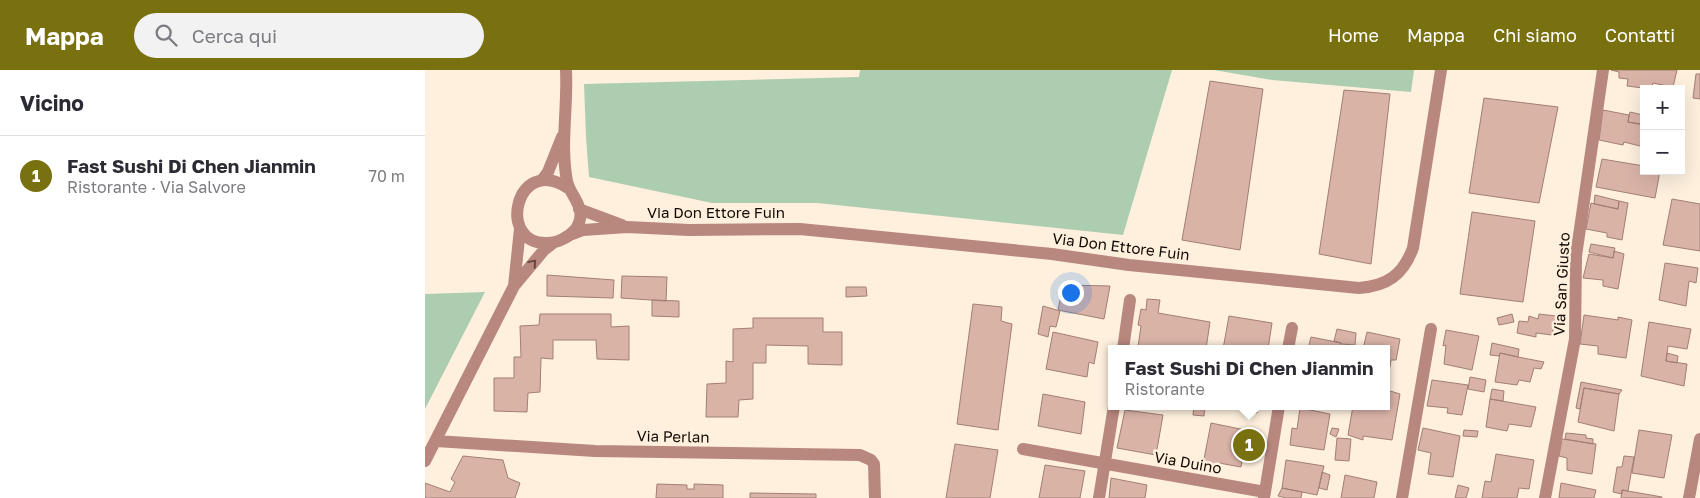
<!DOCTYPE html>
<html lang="it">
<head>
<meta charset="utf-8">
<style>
  body { margin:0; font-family:"Golos Text",sans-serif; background:#f2f2f3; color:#2b2b33 }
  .controls { position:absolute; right:15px; top:15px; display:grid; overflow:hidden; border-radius:0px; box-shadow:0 5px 20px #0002 }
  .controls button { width:45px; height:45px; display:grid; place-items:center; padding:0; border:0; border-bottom:1px solid #e1e1e2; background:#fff; color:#2b2b33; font:25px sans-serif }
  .you { position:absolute; left:645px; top:222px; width:18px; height:18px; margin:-12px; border:4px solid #fff; border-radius:50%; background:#1a73e8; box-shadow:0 0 0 8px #1a73e833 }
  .badge { display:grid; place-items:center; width:32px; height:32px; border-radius:50%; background:#797010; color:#fff; font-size:16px; font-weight:700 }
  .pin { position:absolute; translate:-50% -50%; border:2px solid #fff; box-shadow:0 1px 5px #0006 }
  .popup { position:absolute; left:683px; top:275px; width:282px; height:65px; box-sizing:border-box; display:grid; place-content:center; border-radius:0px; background:#fff; filter:drop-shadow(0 1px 4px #0005); font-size:16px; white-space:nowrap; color:#7c7c81 }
  .popup b { font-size:19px; color:#2b2b33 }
  .popup::after { content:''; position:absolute; left:50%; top:100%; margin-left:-10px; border:10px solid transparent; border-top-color:#fff }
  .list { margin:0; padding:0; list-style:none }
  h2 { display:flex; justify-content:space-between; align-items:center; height:65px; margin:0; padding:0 20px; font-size:21px }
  h2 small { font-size:16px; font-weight:400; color:#7c7c81 }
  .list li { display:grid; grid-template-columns:32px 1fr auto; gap:15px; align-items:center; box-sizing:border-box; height:80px; padding:0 20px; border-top:1px solid #e1e1e2 }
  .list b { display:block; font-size:19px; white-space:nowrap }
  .list p { margin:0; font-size:16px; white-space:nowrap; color:#7c7c81 }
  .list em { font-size:16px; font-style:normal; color:#7c7c81 }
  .icon { flex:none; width:28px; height:28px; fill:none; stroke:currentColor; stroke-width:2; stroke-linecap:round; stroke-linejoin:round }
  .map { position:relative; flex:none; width:1275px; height:428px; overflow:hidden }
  header { display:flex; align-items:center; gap:30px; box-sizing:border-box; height:70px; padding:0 25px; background:#797010; color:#fff }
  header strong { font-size:24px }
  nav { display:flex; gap:28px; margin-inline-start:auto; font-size:18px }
  .search { width:350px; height:45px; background:#f2f2f3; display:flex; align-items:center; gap:12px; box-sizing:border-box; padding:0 18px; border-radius:28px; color:#7c7c81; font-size:19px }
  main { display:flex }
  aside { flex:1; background:#fff }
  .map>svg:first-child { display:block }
  .green { fill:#adcdb0 }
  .building { fill:#dab3a7; stroke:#a37e73 }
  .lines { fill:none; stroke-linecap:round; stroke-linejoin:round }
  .street { stroke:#b8877e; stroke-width:12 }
  .oneway { stroke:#654840 }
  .labels { text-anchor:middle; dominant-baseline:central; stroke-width:5; stroke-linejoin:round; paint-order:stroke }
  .street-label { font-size:15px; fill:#120a02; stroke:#fef0dd }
</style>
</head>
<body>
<header>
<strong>Mappa</strong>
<div class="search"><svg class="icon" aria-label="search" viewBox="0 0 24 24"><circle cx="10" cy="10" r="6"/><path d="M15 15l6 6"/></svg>Cerca qui</div>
<nav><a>Home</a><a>Mappa</a><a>Chi siamo</a><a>Contatti</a></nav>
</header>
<main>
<aside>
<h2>Vicino<small></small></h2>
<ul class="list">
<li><span class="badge">1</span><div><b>Fast Sushi Di Chen Jianmin</b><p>Ristorante · Via Salvore</p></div><em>70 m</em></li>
</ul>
</aside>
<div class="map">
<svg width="1275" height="428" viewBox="0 0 1275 428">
  <rect width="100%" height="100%" fill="#fef0dd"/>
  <path class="green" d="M435 0H747L698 165 392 133H287L164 107 161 67 159 14 434 7Z
    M789 0H989L986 22 847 10Z
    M60 222 0 339V224Z"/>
  <path class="building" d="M1186 0H1252L1248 17 1228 13 1226 19 1202 16 1203 9 1194 8V2Z
    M1271 4H1275V29L1268 28Z
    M785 11 838 19 815 180 757 170Z
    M919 20 965 24 946 194 894 184Z
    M1059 28 1133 37 1114 133 1044 123Z
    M1178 40 1204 45 1203 52 1219 55V77L1199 72 1198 75 1174 70Z
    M1205 42 1218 45 1216 54 1203 52Z
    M1177 89 1219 96V101H1235L1230 128 1171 117Z
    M1170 125 1194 131 1193 139 1169 134Z
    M1247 129 1275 134V181L1238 175Z
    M1194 131 1203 133 1197 170 1182 167V163L1161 159 1166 133 1193 139Z
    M1047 142 1110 151 1098 232 1035 224Z
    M1166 174 1190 178 1188 188 1164 182Z
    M1189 181 1199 184 1193 219 1178 216V210L1158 208 1164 184 1188 188Z
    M1240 193 1273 198 1271 213 1264 211 1261 236 1234 230Z
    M122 205 189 210 188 228 122 226Z
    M197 206 242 207 241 231 196 228Z
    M638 215 685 216 679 249 633 240Z
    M421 217H441L442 226 421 227Z
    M722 229 735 230 733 243 785 252 781 279H722L713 277 716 256 713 255 716 239 721 240Z
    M227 230 254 231V247L227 246Z
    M548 234 577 237 576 251 587 254 573 360 532 354Z
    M618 236 635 241 631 257 625 256 623 267 613 264Z
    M115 244H186V257L204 256V290L172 289 171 270H128V289L116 288 115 322 103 323 102 342 69 341V308H89V287H96L95 256 114 255Z
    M1087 244 1089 252 1074 255 1072 248Z
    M1114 244 1131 246 1127 265 1111 263V267L1092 263 1094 251 1103 252 1104 246 1113 249Z
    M1159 245 1193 250V247L1207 250 1201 288 1173 284V276L1155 274Z
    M804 246 847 253 843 279H798Z
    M328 248H398V262H417V295L383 294V276L341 275V293H328V329L314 330 313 347H281L282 314 301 313V291L308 292V259L328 258Z
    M1224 252 1266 259 1262 279 1243 276 1241 291 1262 294 1259 316 1216 306Z
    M912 259 931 263 930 275 916 274V273L909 271Z
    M1021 260 1054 266 1047 300 1019 294 1021 275 1018 276Z
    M628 262 673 272 669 294 664 292 662 307 621 299Z
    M942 262 975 269 971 290H966L964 302H962V279H938Z
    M886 267 916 273 915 279H883Z
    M1067 273 1094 279 1093 287 1075 283 1074 286 1065 285Z
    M1075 283 1093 287 1119 292 1116 299 1109 298 1105 312 1094 310 1092 315 1070 312Z
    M1242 283 1253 286 1252 293 1241 291Z
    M1045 307 1061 310 1059 322 1043 319Z
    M1007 310 1043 315 1037 345 1022 343 1023 338 1002 336Z
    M1156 312 1197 320 1194 324 1159 318 1155 339 1151 338Z
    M1159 318 1194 324 1189 361 1153 352Z
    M1067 319 1079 321 1078 331 1065 329Z
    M962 320 975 324 967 370 938 366V370L923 365 928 336H962Z
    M618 324 660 332 656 364 613 356Z
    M1065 329 1111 337 1106 357 1084 354 1082 361 1061 357Z
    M769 336 780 337 779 346 768 345Z
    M797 336H833L832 343Z
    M875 338 905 344 899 380 865 375 867 358 872 359Z
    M700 340 738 345 731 385 692 378Z
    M786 353 825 361 823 378 819 377 816 397 794 393V397L778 394Z
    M907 358 914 359 911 367 905 364Z
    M998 358 1035 366 1028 407 1003 404 1006 383 993 380Z
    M1039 360 1053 361 1052 367 1038 366Z
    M1214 360 1247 365 1239 408 1207 403Z
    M1141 363 1161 365V368L1168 369V374L1140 369Z
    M912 368 926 369 924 391 910 390Z
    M1137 369 1171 374 1167 404 1142 400V388L1134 386Z
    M530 374 573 380 565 428H521Z
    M1071 384 1109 390 1104 419 1094 418 1092 428H1057L1060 411 1066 412Z
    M38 386 78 390 83 408 95 413 90 428H0V413L25 422 30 412 26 409Z
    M1199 386 1209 387 1203 421 1197 420V424L1188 422 1192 397H1197Z
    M861 390 899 396 892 425 857 418Z
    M620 395 660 401 655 428H614Z
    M897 402 905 405 902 420 894 418Z
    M920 405 952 412 949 428H916Z
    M686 408 722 415 720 428H684Z
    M1136 413 1171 420 1169 428H1134Z
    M232 414 262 415V419H269V414L298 415V428H231Z
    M1033 415 1044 418 1041 428H1030Z
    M857 418 877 422 876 428H861L853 426Z
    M1197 420 1237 427V428H1196Z
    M325 423 391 424V428H325Z"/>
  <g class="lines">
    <path class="street" d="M141 0C143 37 135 74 142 111 145 127 165 139 150 160 144 167 132 173 123 173 71 176 90 83 143 118
      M117 110 123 102 137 67
      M154 139 197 155
      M145 165 158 160 202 157 264 160 375 159 627 184 704 195 934 218C962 216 978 205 988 178L1016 0
      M89 216 95 159
      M698 279 705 230
      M863 279 867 258
      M11 371 170 381 435 385 446 390 449 394 450 428
      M598 379 840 422
      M0 391 89 216 119 180 128 173
      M674 428 689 336
      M839 428 854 336
      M977 428 1006 259
      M1120 428 1150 269 1151 186 1178 0
      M1264 428 1275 369"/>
  </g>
  <defs><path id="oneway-chevron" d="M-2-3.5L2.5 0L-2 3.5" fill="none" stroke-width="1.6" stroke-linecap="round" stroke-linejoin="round" transform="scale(1.25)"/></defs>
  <use class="oneway" href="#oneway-chevron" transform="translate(108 193) rotate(-50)"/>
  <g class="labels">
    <g class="street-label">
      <text x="291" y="142">Via Don Ettore Fuin</text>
      <text transform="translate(696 176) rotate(7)">Via Don Ettore Fuin</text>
      <text transform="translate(1136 214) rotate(-87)">Via San Giusto</text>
      <text transform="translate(248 366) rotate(1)">Via Perlan</text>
      <text transform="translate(763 392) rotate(10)">Via Duino</text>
    </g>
  </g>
</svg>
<div class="controls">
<button>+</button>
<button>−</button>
</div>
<div class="you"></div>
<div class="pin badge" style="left:824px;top:375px">1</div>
<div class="popup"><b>Fast Sushi Di Chen Jianmin</b>Ristorante</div>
</div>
</main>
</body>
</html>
